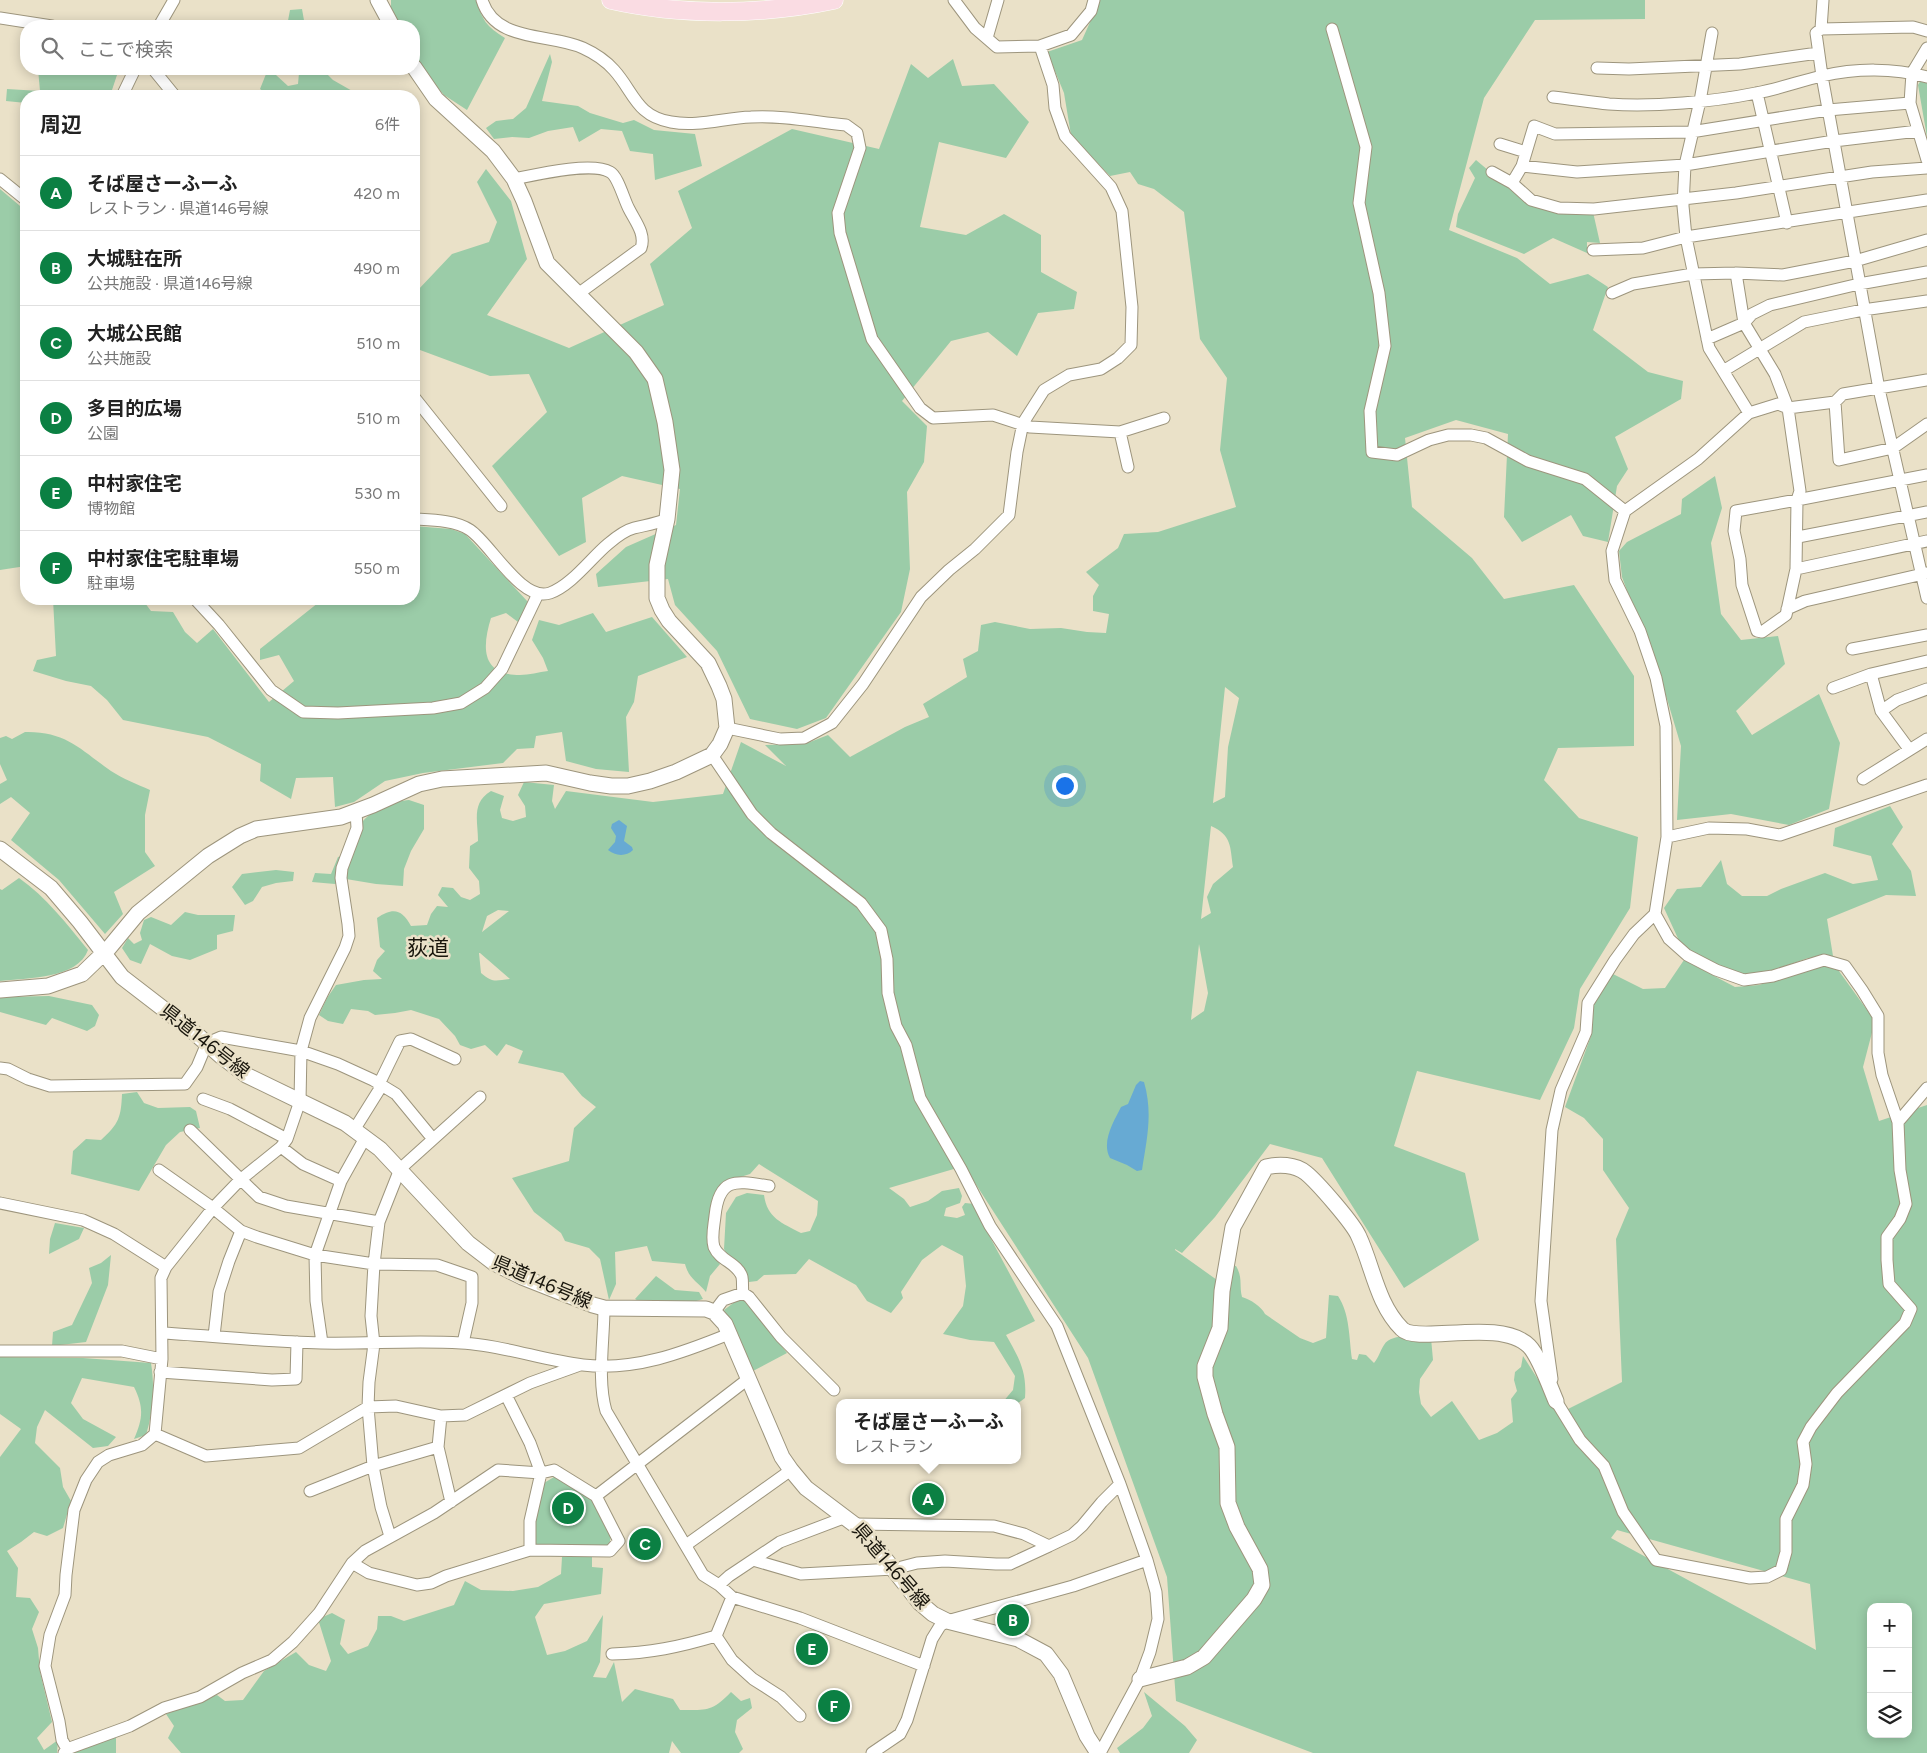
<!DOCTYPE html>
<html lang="ja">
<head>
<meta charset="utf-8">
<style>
  body { margin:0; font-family:Figtree,"Noto Sans JP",sans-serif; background:#f2f2f2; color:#222 }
  .controls { position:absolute; right:15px; bottom:15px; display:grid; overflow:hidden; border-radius:10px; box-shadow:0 2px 12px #0003 }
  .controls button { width:45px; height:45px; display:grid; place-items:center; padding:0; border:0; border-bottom:1px solid #e0e0e0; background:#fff; color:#222; font:25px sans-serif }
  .you { position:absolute; left:1064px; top:785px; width:18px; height:18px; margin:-12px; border:4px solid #fff; border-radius:50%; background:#1a73e8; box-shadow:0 0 0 8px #1a73e833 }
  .badge { display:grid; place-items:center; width:32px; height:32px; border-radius:50%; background:#0b8043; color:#fff; font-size:16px; font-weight:700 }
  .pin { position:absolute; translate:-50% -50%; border:2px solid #fff; box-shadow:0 1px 5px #0006 }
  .popup { position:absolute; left:836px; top:1399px; width:185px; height:65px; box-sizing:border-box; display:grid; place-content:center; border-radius:10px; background:#fff; filter:drop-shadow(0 1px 4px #0005); font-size:16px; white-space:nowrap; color:#767676 }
  .popup b { font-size:19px; color:#222 }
  .popup::after { content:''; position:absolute; left:50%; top:100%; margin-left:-10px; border:10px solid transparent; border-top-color:#fff }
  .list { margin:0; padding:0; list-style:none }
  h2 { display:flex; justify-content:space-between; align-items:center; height:65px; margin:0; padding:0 20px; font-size:21px }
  h2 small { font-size:16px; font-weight:400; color:#767676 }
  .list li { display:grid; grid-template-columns:32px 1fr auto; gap:15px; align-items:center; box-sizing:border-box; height:75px; padding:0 20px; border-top:1px solid #e0e0e0 }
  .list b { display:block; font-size:19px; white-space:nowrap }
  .list p { margin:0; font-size:16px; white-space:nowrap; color:#767676 }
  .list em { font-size:16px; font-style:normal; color:#767676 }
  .icon { flex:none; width:28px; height:28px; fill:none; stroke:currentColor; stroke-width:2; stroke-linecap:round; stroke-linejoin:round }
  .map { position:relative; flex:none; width:1927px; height:1753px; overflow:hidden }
  .search { position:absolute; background:#fff; box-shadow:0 2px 12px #0003; left:20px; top:20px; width:400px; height:55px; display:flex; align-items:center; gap:12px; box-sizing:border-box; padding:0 18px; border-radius:20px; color:#767676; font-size:19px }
  .panel { position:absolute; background:#fff; box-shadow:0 2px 12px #0003; left:20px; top:90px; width:400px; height:515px; border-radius:20px }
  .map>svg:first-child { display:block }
  .green { fill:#9bcca8; fill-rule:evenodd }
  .water { fill:#67aad3 }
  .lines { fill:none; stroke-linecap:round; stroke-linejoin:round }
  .street-casing { stroke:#9d957d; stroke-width:13 }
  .secondary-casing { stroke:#9d957d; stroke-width:17 }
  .primary-casing { stroke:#fff; stroke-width:19 }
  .street { stroke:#fff; stroke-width:11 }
  .secondary { stroke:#fff; stroke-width:15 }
  .primary { stroke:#fadce3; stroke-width:18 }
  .labels { text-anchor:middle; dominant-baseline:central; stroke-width:5; stroke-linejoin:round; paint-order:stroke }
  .street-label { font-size:19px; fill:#18150c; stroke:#eae1c8 }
  .quarter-label { font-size:21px; fill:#18150c; stroke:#eae1c8 }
</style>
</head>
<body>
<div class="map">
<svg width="1927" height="1753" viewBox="0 0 1927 1753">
  <rect width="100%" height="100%" fill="#eae1c8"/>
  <path class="green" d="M391 0H476C483 21 486 26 505 38L467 110 444 95 425 73 414 51V26H401L391 8Z
    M1100 0H1645V19L1535 20 1484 98 1449 230 1517 258 1550 284 1588 274 1608 287 1593 330 1648 372 1683 381 1681 399 1615 437 1628 469 1617 486 1608 542 1583 536 1571 515 1522 542 1504 517 1508 434 1456 420 1405 438 1412 507 1472 558 1504 599 1574 585 1634 676V746L1558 748 1544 780 1579 818 1638 837 1630 908 1580 989 1574 1028 1540 1100 1417 1071 1394 1146 1465 1173 1479 1240 1404 1288 1322 1158 1270 1144 1215 1217 1182 1253 1175 1249V1250L1224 1285 1228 1265 1236 1266C1243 1278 1239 1285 1242 1297 1251 1300 1261 1306 1265 1314L1300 1338 1313 1343 1326 1338 1329 1295 1338 1296C1350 1314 1349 1338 1352 1359L1357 1360 1359 1354 1366 1355 1374 1363C1379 1357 1380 1351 1384 1345 1392 1332 1418 1338 1431 1338L1433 1360 1420 1379 1419 1392 1421 1404 1431 1417 1452 1401 1479 1440 1497 1433 1513 1422 1511 1399 1517 1391 1514 1380 1515 1372 1521 1367 1523 1356 1555 1406 1558 1414 1622 1382 1616 1239 1629 1208 1603 1170V1139L1584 1118 1565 1107 1591 1036 1592 1003 1613 974 1643 989 1665 988 1684 960 1735 987 1759 985 1818 966 1836 967 1875 1021 1863 1067 1879 1121 1927 1105V1753H1313L1176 1701 1167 1577 1088 1358 964 1166 889 1188 904 1199 910 1207 928 1201 942 1191 959 1188 962 1196 960 1203 946 1208 944 1216 957 1218 965 1215 962 1207 965 1203 975 1204 984 1226 1035 1321 1006 1335C1019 1358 1027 1371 1025 1398L1017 1404 1002 1403 1013 1390 1015 1376 994 1342 970 1340 943 1334 963 1306 966 1286 963 1256 942 1245 922 1260 901 1292 903 1298 891 1313 867 1301 856 1285 809 1259 796 1274 764 1275 757 1281 749 1282 745 1270 730 1260 724 1249 726 1213 736 1197 747 1193 764 1195C767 1218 782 1223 801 1233L810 1231 817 1215 818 1201 759 1164 750 1174 731 1180 716 1191C711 1212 706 1248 720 1264L710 1276 706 1292C697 1281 689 1279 685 1264L652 1261 647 1246 615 1252 616 1284 609 1300 600 1259 589 1248 565 1241 561 1233 534 1212 512 1178 569 1161 574 1128 596 1107 582 1096 563 1073 518 1063 523 1051 506 1044 497 1056 485 1045 471 1049 460 1045 455 1036 439 1019 411 1010 395 1013 375 1015 368 1011 351 1009 343 1024 328 1021 319 1015 327 998 336 985 364 980 382 979 373 971 377 960 385 951 380 947 377 918C393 907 402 909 411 926L427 925 431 914 437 906 448 907 438 895 442 887 453 888 461 897 470 900 480 894 479 881 469 868 470 846 478 841C478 821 471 803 491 791L504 796 500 810 502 818 513 821 526 817 525 806 518 795 524 782 554 785 552 801 555 809 566 791 653 802 723 794 741 742 786 766 765 745 805 744 828 735 850 757 905 727 929 717 923 704 967 677 963 659 978 651 981 625 995 622 1030 629 1061 628 1087 632 1106 633 1109 614 1093 611V596L1099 585 1086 572 1118 548 1124 534 1158 532 1236 507 1220 450 1227 378 1200 339 1184 212 1154 189 1138 184 1130 172 1110 176 1071 135 1064 93 1047 52 1082 40ZM1225 687 1239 698 1228 747 1225 797 1213 803ZM1211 826C1232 835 1230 847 1233 867L1213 884 1207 897 1211 913 1201 919ZM498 910 509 911 482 932 487 916ZM1199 944 1208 993 1204 1011 1191 1020ZM479 953H480L510 979C496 980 494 984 481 973ZM1617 1530 1810 1584 1816 1650 1611 1538ZM1871 1607H1908V1734H1871Z
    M302 9 305 26H287L290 10Z
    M550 54 552 62 542 101 578 106 590 113 623 123 634 120 654 130 695 134 702 166 655 180 653 154 630 151 622 131 601 129 579 142 573 127 548 131 529 138 512 137 494 139 486 128 496 121 513 119 526 108Z
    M953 59 962 86 994 84 1029 122 1006 158 939 142 920 227 966 235 1004 214 1041 235V272L1077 292 1074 309 1038 313 1017 356 988 332 951 341 902 401 927 426 924 462 907 492 910 569 901 612 826 718 797 729 750 719 717 651 675 605 668 579 598 587 596 574 626 547 676 525 680 489 622 476 582 498 586 542 559 556 492 466 547 412 529 374 490 376 420 350 417 291 452 254 489 242 497 222 477 182 486 169 511 201 527 259 487 315 569 348 664 305 650 264 692 228 678 191 792 129 879 149 911 64 928 78Z
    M38 69H119L110 96H26V103L6 101 7 89 40 91Z
    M296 69H322L333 80 361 96H269L260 89 266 74 276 75 288 86 298 84 299 73Z
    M1921 80 1927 81V137L1918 85Z
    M1476 160 1514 192 1593 212 1600 243 1587 242V253L1553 238 1524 254 1456 227 1458 214 1475 178 1469 168Z
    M0 189 26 211V566L0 570Z
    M1715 476 1722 508 1711 543 1721 614 1741 640 1778 636 1785 664 1736 711 1752 735 1819 694 1840 743 1829 809 1789 825 1731 814 1677 820 1681 746 1667 699 1622 577 1619 551 1627 542 1681 514 1682 499Z
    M414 526 451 529 465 534 528 602 518 622 506 613 491 618C482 647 481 675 520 675 529 675 539 672 548 671L543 658 532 640 539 620 559 625 593 613 606 632 652 617 687 657 638 676 634 702 626 717 629 772 596 769 566 761 562 732 536 736 534 748 517 749 503 763 423 773 385 781 354 802 335 807 333 777 296 778 291 799 260 781 261 764 208 737 123 720 107 700 91 686 66 681 33 671 37 660 56 656 53 599H142L151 611 173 612 185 632 197 643 213 629 269 702 294 681 279 655 260 660V649L323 599H414Z
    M25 732C66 731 81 750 111 771 123 779 137 784 150 790L145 815V852L155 866 114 892 123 914 105 934 59 880 11 840 30 813 11 797 0 804V784L7 780 0 764V738L6 736 12 739Z
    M409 800 424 805V829L411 851 404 869 403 886 376 884 346 879 335 884 312 882 315 873 331 874 338 857 349 854C352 848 360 824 363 821 372 810 396 801 409 800Z
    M1890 806 1903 827 1892 844 1911 871 1916 896 1886 895 1827 919 1833 956 1808 958 1768 972 1743 976 1705 959 1681 945 1664 908 1677 889 1701 887 1721 860 1727 884 1742 896H1767L1781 889 1825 873 1853 884 1878 880 1871 856 1833 846 1835 828Z
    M276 870 294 872 293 881 276 883 262 887 253 901 245 905 232 887 242 874Z
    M19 878C46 897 67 924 88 950 78 979 26 978 0 981V889L2 890Z
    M185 912 198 915H235L233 931 217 935V949L190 960 172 956 150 944 141 964 130 960 122 948 128 938 134 944 142 940 140 933 144 920 151 917 171 925Z
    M49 996 92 1005 99 1015 95 1026 87 1031 52 1018 46 1025 0 1012V997Z
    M137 1092 144 1103 158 1108 190 1107 196 1111 200 1128 180 1132 166 1145 139 1191 71 1174 73 1151 86 1139 101 1140C119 1124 121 1117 122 1094Z
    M55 1223 84 1228 79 1239 49 1254 50 1239Z
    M111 1255 108 1285 86 1342 52 1346 53 1332 72 1325 92 1283 89 1268 101 1263Z
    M656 1276 675 1290 699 1292 703 1299 693 1302 642 1303 635 1299Z
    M745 1299 787 1353 753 1371C743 1351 736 1329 724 1310L736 1301Z
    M0 1357 83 1358 151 1363C155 1388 153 1412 146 1435L134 1439C143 1419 144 1407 134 1387L82 1378 71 1403 83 1419 116 1437 108 1446 93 1448 45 1410 37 1427 35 1443 60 1468 63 1487 71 1501 63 1528 47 1536 34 1532 21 1542 7 1551 18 1568 16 1597 30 1598 39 1612 32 1629 38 1648 40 1672 52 1722 37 1738 44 1750 58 1740 57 1753H0V1457L21 1429 0 1414Z
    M554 1477 567 1482 591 1496 611 1535 609 1547 534 1546 536 1519 544 1483Z
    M562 1557H592V1567L603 1568 601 1594 544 1604 535 1617 547 1655 565 1651 587 1641 603 1615 600 1662 593 1677 606 1678 614 1662 622 1702 635 1689 673 1699 680 1710C707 1710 712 1712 731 1692L741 1701 750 1698 752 1708 737 1720 735 1732 743 1749 739 1753H681L672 1741 669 1753H181L168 1738 174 1726 166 1714 217 1695 225 1701 243 1700 264 1671 296 1652 309 1665 326 1671 331 1661 318 1619 332 1613 345 1620 340 1644 348 1654 368 1646 377 1629 378 1616H391L404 1621 454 1605 465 1581 481 1590 513 1591 538 1587 561 1574Z
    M1144 1692 1185 1726 1197 1740 1189 1753H1120L1117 1748 1143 1728 1152 1716Z
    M116 1737V1753H73L74 1751Z"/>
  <path class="water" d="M619 820 627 826 624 841 632 847 633 850C626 857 615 856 608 850L615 842 616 836 611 828 612 824Z
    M1140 1081 1144 1082C1153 1113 1147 1138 1142 1170L1137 1171 1127 1165 1110 1158C1101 1142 1114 1121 1121 1107L1128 1104 1136 1085Z"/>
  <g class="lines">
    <g class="street-casing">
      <path id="street" d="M482 0C495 43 550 33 583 48 594 53 606 61 614 70 634 92 636 116 671 122 698 127 724 118 751 117 782 115 815 122 846 125L857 133 860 148 838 213 840 233 872 339 920 408 933 418 993 415 1030 427 1120 432 1164 418
        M954 0 975 28 997 47 1040 46 1071 35 1091 11 1094 0
        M1823 0 1821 29 1816 33 1822 76 1879 389 1927 598
        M0 18 52 26
        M159 26 174 0
        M1332 29 1366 147 1359 203 1379 293 1385 346 1370 411 1372 452 1397 455 1429 440 1448 435H1471L1486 438 1528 461 1585 479 1625 511
        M1821 29 1913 27 1927 31
        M1712 33 1700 101 1685 165 1683 206 1686 237 1709 348 1749 413
        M987 38 998 0
        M1927 48 1912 73 1910 103 1927 160
        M1597 68 1629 69 1740 64 1818 53
        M153 69 175 96
        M1757 93 1787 223
        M122 96 135 69
        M1553 97C1571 99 1590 102 1609 104 1654 107 1712 102 1756 93 1779 89 1800 81 1822 76 1856 68 1894 68 1927 77
        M1500 144 1526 152
        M1522 166 1577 172 1685 165 1834 141 1918 131
        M1492 172 1512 183 1531 200 1559 208 1594 209 1736 193 1872 172 1927 168
        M0 179 26 200
        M514 179C534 175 592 161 610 172 618 176 624 200 629 209 635 221 646 234 641 248L578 294
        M1512 183 1522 166 1534 126 1555 134 1691 132 1828 110 1910 103
        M1593 250 1643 248 1686 237 1927 200
        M1736 273 1744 323 1775 374 1788 408 1800 491 1797 500 1796 569 1786 615 1762 632 1757 631 1742 585 1740 559 1734 531 1736 511 1797 500 1927 475
        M1612 293 1633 284 1693 274 1736 273 1783 275 1855 261 1927 240
        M1707 339 1744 323 1752 314 1770 305 1859 284 1927 272
        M1723 371 1804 322 1863 310 1927 301
        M414 397 501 506
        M1835 402 1839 460 1893 448 1927 424
        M1120 432 1128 467
        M414 519C430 520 455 520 470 530 490 543 522 603 550 593 572 585 591 558 608 544 615 538 626 530 634 528 646 525 655 524 667 519
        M1798 537 1927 512
        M1796 569 1927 541
        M195 599 219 625 271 690 303 712 338 713 433 708 461 703 485 688 502 669 538 594
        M1787 609 1805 601 1927 573
        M1852 649 1927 635
        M1871 674 1881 711 1909 749
        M1833 688 1871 674 1927 661
        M1881 711 1897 700 1927 689
        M727 728 780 739 804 738 832 723 863 684 921 597 949 570 975 549 1009 515 1017 452 1023 423 1044 390 1069 375 1101 369 1118 358 1131 345 1132 307 1122 211 1111 187 1065 136 1055 108 1053 85 1040 46
        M712 755 752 814 771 833 861 903 881 930 887 959 888 993 896 1026 906 1045 920 1098 961 1169 990 1226 1057 1326 1120 1484 1147 1560 1156 1592 1158 1619 1150 1652 1140 1679 1100 1753
        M1863 779 1927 739
        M1667 837 1709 828 1747 829 1780 835 1927 785
        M0 1068 8 1069 28 1079 50 1086 185 1084 197 1067 207 1043 221 1037 301 1051 338 1064 373 1080 396 1094 433 1139
        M203 1099 230 1109 287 1139
        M1898 1122 1927 1088
        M190 1130 259 1197 286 1206 379 1222
        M354 1130 379 1090V1084L400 1041 411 1039 455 1059
        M281 1147 303 1164 341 1181
        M159 1170 213 1208 241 1231 257 1237 315 1255 374 1264 437 1265 472 1277V1303L463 1343
        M0 1203 83 1220 114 1234 166 1267
        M743 1293C742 1288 743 1282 742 1277 738 1263 720 1261 714 1247 711 1237 714 1226 715 1216 719 1176 737 1181 769 1186
        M604 1308C604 1340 597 1380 606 1411L703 1575 719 1585 732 1597 800 1618 924 1666
        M714 1312 723 1300 743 1293 749 1297 781 1337 834 1390
        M163 1333C216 1336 268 1342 321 1343 368 1344 414 1340 461 1343 502 1345 542 1360 583 1365 635 1371 682 1353 729 1334
        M214 1336 219 1292 229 1261 241 1231
        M322 1343 316 1301 315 1255 341 1181 365 1138
        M0 1351H122L162 1359
        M160 1372 272 1380 296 1379 297 1342
        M1552 1379 1541 1301 1552 1130 1561 1090 1586 1032 1588 1003 1615 960 1634 934 1655 914 1667 837 1666 726 1656 678 1640 631 1615 580 1612 551 1625 511 1698 459 1749 413 1778 404 1788 408 1835 402 1843 394 1927 380
        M1555 1395 1556 1401 1580 1440 1604 1466 1623 1512 1656 1560 1750 1578 1767 1577 1781 1570 1786 1552V1519L1803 1485 1806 1464 1803 1442 1811 1427 1837 1393 1905 1323 1911 1309 1889 1284 1887 1260V1237L1900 1219 1906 1204 1900 1170 1898 1122 1882 1075 1878 1053V1016L1862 990 1845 966 1824 960 1773 976 1744 980 1716 970 1687 955 1669 939 1655 914
        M441 1416 438 1447 451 1502
        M155 1434 206 1456 299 1448 368 1407 396 1406 441 1416 465 1415 530 1383 580 1365
        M310 1491 373 1466 438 1447
        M596 1496 748 1379
        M855 1524 994 1526 1024 1534 1049 1546 1072 1535 1082 1526 1102 1502 1120 1484
        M390 1536 381 1507 373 1466 368 1407 369 1382 374 1344 371 1316 374 1264 379 1222 400 1169 480 1097
        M686 1545 791 1470
        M753 1560 801 1574 894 1569 917 1563 945 1561 996 1564H1010L1049 1546
        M352 1563 369 1573 417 1585 431 1583 446 1576 530 1550V1521L541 1473 554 1470 596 1496 619 1541 610 1551 530 1550
        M719 1585 729 1576 780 1542 846 1517
        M716 1636 732 1660 753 1679 781 1697 800 1716
        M612 1654C650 1653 679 1647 716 1636L732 1597
        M67 1749 62 1740 59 1721 45 1666 50 1635 65 1595 66 1575 74 1510 86 1480 98 1462 109 1455 142 1445 155 1434 162 1359 161 1278 166 1267 213 1208 240 1180 281 1147 287 1139 300 1101 301 1051 310 1018 345 948 349 936 348 924 341 878 342 868 357 828 356 812
        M64 1753 67 1749 130 1726 164 1708 200 1697 242 1673 272 1660 293 1642 319 1613 352 1563 365 1551 434 1513 498 1470 541 1473 530 1443 506 1395
        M872 1753 900 1734 907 1720 932 1639 940 1626 947 1621 1073 1586 1147 1560"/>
    </g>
    <g class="secondary-casing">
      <path id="secondary" d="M378 0 392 26
        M0 849 51 888 80 922 122 977 196 1034 221 1056 246 1075 345 1123 380 1149 468 1243 494 1263 522 1277 593 1305 604 1308 706 1309 714 1312 725 1324 782 1457 791 1470 806 1488 863 1531 920 1603 933 1614 947 1621 1018 1639 1046 1654 1061 1674 1087 1736 1098 1753
        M0 990 48 986 82 974 109 948 138 913 208 856 240 836 256 829 341 817 373 805 419 784 442 779 546 773 590 783 611 786H628L650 781 676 772 712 755 720 744 727 728 724 699 719 686 708 663 669 621 662 610 657 598V565L667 519 672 470 665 422 655 379 636 352 547 263 524 201 514 179 493 151 436 99 414 67
        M1140 1679 1187 1667 1204 1657 1254 1599 1262 1585 1260 1569 1237 1527 1228 1503 1227 1447 1215 1414 1205 1377V1366L1220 1328 1222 1291 1233 1227 1266 1167C1278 1164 1295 1164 1306 1173 1317 1182 1354 1224 1359 1237 1373 1267 1377 1304 1402 1329 1417 1345 1500 1317 1529 1346 1539 1356 1550 1387 1556 1401"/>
    </g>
    <g class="primary-casing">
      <path id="primary" d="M611 0C681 16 764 15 834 0"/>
    </g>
    <use href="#street" class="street"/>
    <use href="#secondary" class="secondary"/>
    <use href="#primary" class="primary"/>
  </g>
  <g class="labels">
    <g class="street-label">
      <text transform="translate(205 1041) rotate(38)">県道146号線</text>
      <text transform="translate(542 1282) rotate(23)">県道146号線</text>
      <text transform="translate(891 1566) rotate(49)">県道146号線</text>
    </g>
    <g class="quarter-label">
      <text x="428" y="947">荻道</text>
    </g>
  </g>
</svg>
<div class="controls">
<button>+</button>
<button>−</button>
<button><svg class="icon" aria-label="layers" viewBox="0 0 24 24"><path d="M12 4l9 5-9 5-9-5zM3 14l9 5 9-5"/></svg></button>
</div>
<div class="you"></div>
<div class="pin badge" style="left:928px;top:1499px">A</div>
<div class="popup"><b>そば屋さーふーふ</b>レストラン</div>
<div class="pin badge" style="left:1013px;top:1620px">B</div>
<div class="pin badge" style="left:645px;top:1544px">C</div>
<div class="pin badge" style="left:568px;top:1508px">D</div>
<div class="pin badge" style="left:812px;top:1649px">E</div>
<div class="pin badge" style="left:834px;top:1706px">F</div>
<div class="search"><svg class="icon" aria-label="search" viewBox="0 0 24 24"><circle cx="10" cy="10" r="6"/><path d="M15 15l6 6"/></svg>ここで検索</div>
<section class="panel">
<h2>周辺<small>6件</small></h2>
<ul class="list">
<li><span class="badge">A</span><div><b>そば屋さーふーふ</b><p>レストラン · 県道146号線</p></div><em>420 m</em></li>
<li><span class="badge">B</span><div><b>大城駐在所</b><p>公共施設 · 県道146号線</p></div><em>490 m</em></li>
<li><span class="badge">C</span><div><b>大城公民館</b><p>公共施設</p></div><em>510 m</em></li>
<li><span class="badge">D</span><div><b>多目的広場</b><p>公園</p></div><em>510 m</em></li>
<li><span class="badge">E</span><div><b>中村家住宅</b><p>博物館</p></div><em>530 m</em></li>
<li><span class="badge">F</span><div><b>中村家住宅駐車場</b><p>駐車場</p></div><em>550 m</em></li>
</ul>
</section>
</div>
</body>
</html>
